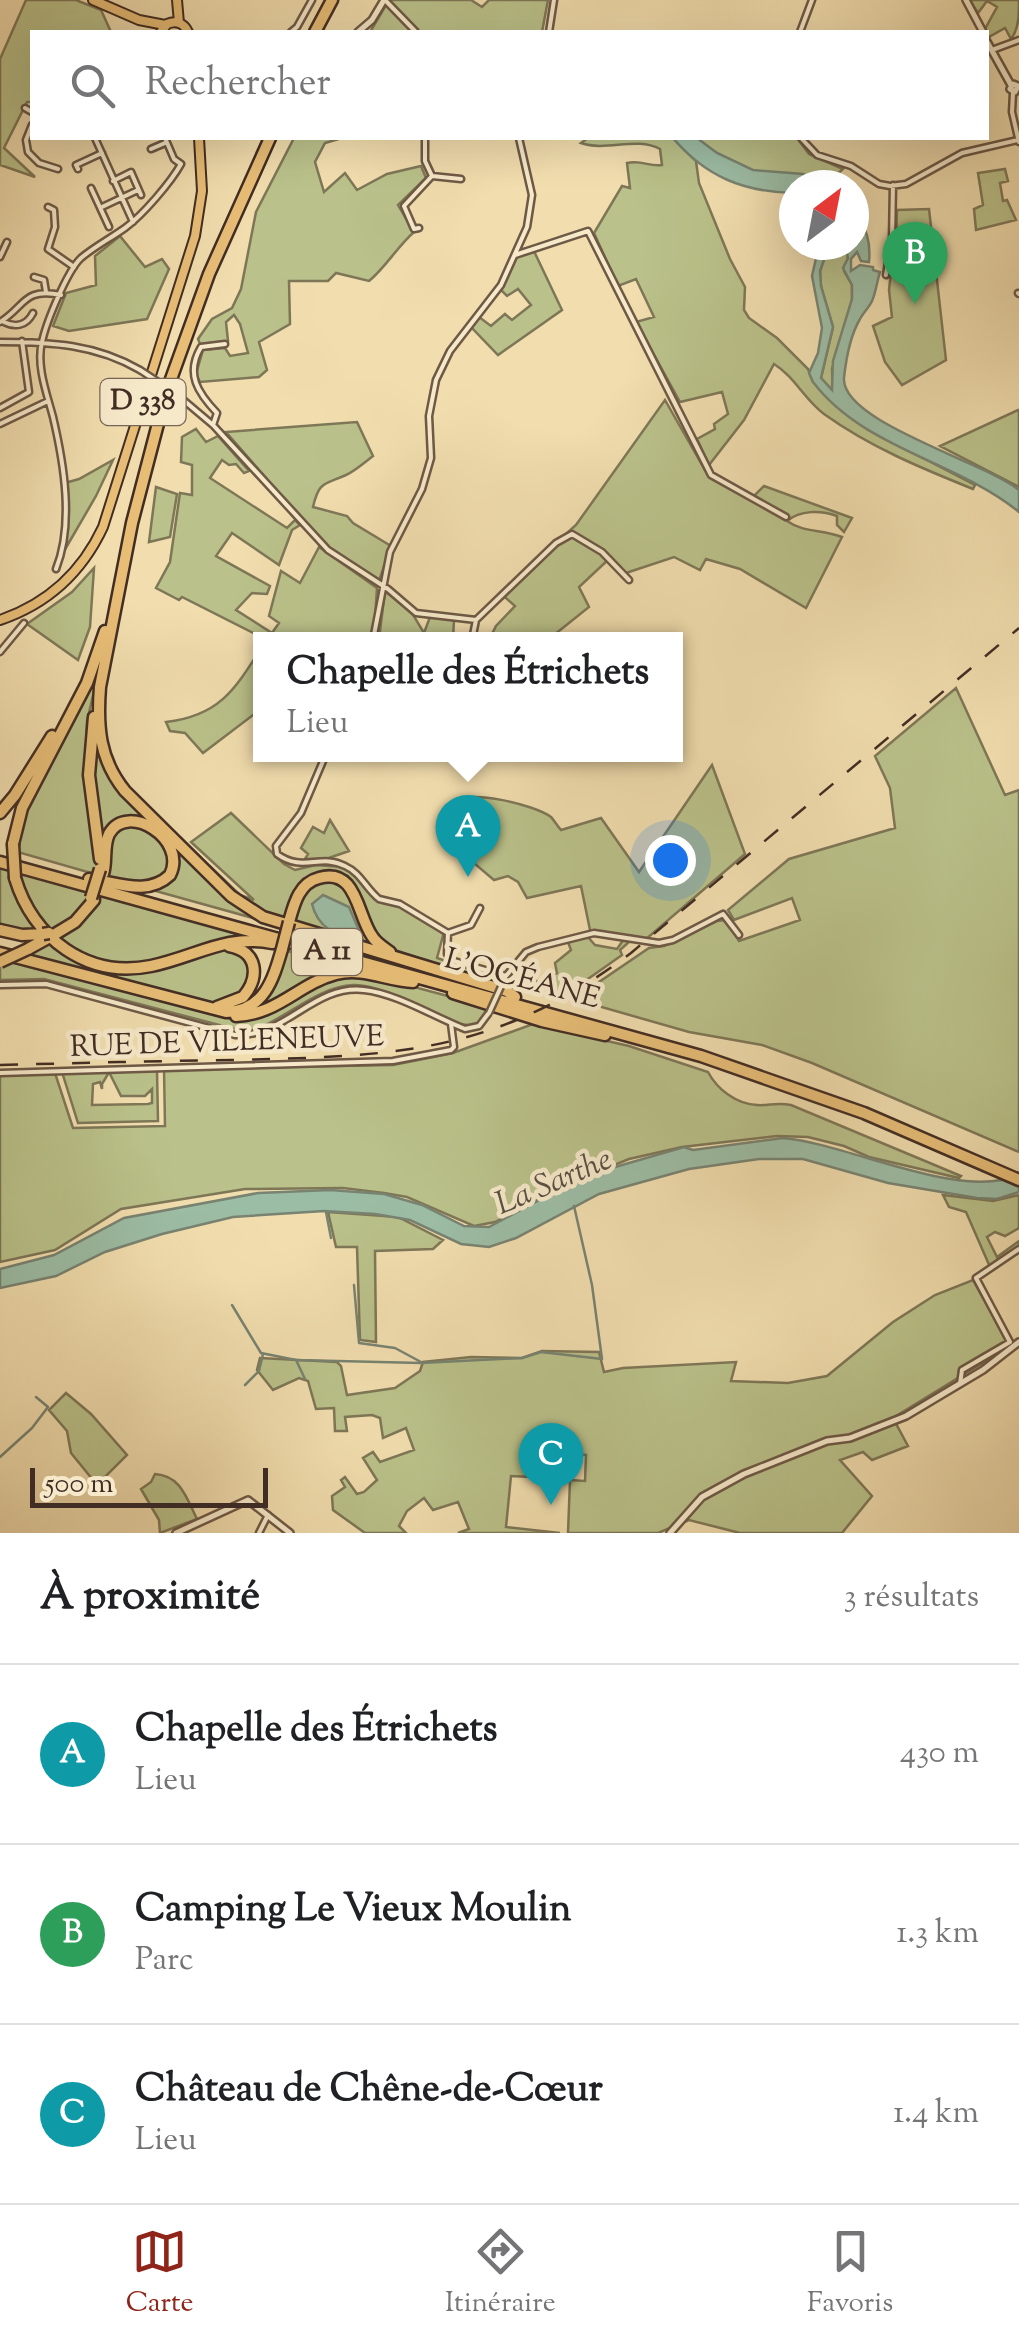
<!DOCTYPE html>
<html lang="fr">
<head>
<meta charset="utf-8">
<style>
  body { margin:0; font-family:"Sorts Mill Goudy",serif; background:#f6f6f6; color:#202124 }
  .compass { position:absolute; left:779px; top:170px; width:90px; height:90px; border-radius:50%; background:#fff; box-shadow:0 10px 40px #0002; rotate:32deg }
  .scale { position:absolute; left:30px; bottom:25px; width:238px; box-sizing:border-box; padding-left:10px; border:5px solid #422d24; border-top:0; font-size:28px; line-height:35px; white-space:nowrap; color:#422d24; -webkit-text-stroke:8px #f6e9ca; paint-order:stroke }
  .you { position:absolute; left:670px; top:860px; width:35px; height:35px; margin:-25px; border:8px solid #fff; border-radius:50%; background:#1a73e8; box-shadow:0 0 0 15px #1a73e833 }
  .badge { display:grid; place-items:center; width:65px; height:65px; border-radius:50%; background:#8f2418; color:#fff; font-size:32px; font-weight:700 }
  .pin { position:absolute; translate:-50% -82px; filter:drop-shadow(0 2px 5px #0008) }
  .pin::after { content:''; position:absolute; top:52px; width:35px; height:30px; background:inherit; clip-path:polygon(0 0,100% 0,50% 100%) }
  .popup { position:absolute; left:253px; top:632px; width:430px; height:130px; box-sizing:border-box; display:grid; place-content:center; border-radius:0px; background:#fff; filter:drop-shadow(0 2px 8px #0005); font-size:32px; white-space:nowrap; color:#757577 }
  .popup b { font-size:38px; color:#202124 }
  .popup::after { content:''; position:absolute; left:50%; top:100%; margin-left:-20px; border:20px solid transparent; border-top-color:#fff }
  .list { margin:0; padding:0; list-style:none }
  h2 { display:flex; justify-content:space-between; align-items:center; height:130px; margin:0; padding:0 40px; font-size:42px }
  h2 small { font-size:32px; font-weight:400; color:#757577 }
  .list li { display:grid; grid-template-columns:65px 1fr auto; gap:30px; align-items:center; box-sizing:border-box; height:180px; padding:0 40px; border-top:2px solid #e0e0e0 }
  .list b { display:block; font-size:38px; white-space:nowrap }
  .list p { margin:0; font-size:32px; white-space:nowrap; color:#757577 }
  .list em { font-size:32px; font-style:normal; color:#757577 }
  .icon { flex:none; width:55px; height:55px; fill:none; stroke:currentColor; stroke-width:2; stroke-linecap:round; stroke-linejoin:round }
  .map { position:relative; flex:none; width:1019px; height:1533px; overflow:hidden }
  .search { position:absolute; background:#fff; box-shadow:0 10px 40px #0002; left:30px; right:30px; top:30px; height:110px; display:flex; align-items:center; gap:25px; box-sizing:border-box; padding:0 35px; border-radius:0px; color:#757577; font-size:38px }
  .sheet { height:670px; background:#fff }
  nav { display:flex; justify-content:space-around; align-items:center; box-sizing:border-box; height:140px; border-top:2px solid #e0e0e0; background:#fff; font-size:28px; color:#757577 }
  nav a { display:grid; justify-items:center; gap:5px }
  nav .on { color:#8f2418 }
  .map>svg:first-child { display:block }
  .green { fill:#bac18a; stroke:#7e7757; stroke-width:2.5 }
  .water { fill:#9cbda5; stroke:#788371; stroke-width:2.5 }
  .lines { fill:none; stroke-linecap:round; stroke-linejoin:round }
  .stream { stroke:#788371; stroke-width:2.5 }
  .minor-casing { stroke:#6e5946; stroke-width:9 }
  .tertiary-casing { stroke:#6e5946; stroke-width:10 }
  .primary-casing { stroke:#422d24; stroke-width:12 }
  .motorway-casing { stroke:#422d24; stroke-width:15 }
  .minor { stroke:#f6e9ca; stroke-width:4 }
  .tertiary { stroke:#f6e9ca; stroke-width:5 }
  .primary { stroke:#e8be77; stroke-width:8 }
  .motorway { stroke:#e8be77; stroke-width:10 }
  .rail { stroke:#422d24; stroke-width:2.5; stroke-dasharray:18 18; stroke-linecap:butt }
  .minor-bridge-casing { stroke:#6e5946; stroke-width:9; stroke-linecap:butt }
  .motorway-bridge-casing { stroke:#422d24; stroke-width:15; stroke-linecap:butt }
  .minor-bridge { stroke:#f6e9ca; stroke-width:4 }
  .motorway-bridge { stroke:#e8be77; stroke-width:10 }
  .labels { text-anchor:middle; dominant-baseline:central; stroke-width:9; stroke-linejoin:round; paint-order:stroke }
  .shield { fill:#f6e9ca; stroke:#786556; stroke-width:2.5 }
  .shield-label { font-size:28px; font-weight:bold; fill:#422d24 }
  .street-label { font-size:30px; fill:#422d24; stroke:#f6e9ca }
  .water-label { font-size:32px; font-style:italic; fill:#585144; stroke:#f6e9ca }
</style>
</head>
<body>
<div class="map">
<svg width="1019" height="1533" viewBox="0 0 1019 1533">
  <rect width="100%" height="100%" fill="#f1ddae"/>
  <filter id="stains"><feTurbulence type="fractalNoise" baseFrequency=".002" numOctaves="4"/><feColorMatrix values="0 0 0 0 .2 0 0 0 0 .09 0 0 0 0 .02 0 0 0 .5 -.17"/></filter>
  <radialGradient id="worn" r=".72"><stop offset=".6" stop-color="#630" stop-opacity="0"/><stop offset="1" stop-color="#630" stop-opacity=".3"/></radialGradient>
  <path class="green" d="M26 0H76L101 10 111 32H32V102H27L4 148 35 177 0 165V59Z
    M389 0H471L482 7 489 0H548L542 32H370Z
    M969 0H1019C1019 14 1019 29 1011 39L1005 28 989 37 985 29 997 7 987 1 978 13Z
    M294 138H342L325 143 315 162 324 192 345 173 357 190 387 174 421 166 426 178 398 205 414 232C397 247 386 267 369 281L336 273 328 281H289L290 324 259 342 267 370 259 377 200 382 196 374 203 350 225 348 230 356 248 353 240 324 234 315 226 322 228 341 200 344 198 339 212 319 232 308 241 289 256 212Z
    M588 138H673L696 161 699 183 730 259 745 287 744 310 749 318 777 338 808 369 813 382 867 429 975 485 973 489C921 468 870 447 824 414 804 399 795 377 774 364L744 420 709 465 697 439 715 429 714 424 728 414 722 392 680 402 636 322 654 317 636 279 618 286 594 233 622 186 630 188 627 163C643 160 649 167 662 165L660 149C636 136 607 152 581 143Z
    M697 138H797L809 154 843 169 827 184C807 174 792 176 770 174 744 171 716 155 697 138Z
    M1005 169 1008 181 1000 183 1003 201 1007 200 1016 220 976 230 974 209 983 205 978 173Z
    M929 209 946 360 902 385 885 362 873 326 892 317 889 290 893 253 896 252 897 210Z
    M120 236 145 267 162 259 169 269 147 319 69 331 53 326 66 293 96 285 95 256Z
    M829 245H845L848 258 844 271 852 285V299L832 369 833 391 821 378 833 327 821 286 820 271Z
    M532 247 562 310 498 355 471 327 479 317 491 326 505 314 512 320 531 305 518 289 507 296 501 290 520 250Z
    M665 400 709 477 750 500 764 486 852 518 844 532 837 525V516C821 510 800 510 787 521 804 533 822 529 842 537L806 608 740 569 706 559 700 570 674 557 626 573 611 557 579 587 589 607 549 639 489 640 496 626 515 606 500 593 576 525Z
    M1019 410V487L940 446 1018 410Z
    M357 422 373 456C365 462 355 471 346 475 324 485 319 481 313 507L347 516 353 523 391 546 379 581 322 542 226 432Z
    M196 429 206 442 218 436 249 471 244 473 236 464 229 465 222 460 210 478 287 528 295 520 300 525 292 530 279 565 232 533 216 556 270 586 267 594 252 593 236 610 272 633 279 623 269 616 281 571 300 583 319 547 377 588 374 633 370 639H265L182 597 179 600 156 588 170 562 180 493 192 495V465L181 462 182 437Z
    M113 460 96 496 67 546 65 483 79 479Z
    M156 487 177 494 170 537 149 542Z
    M94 568 90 627 78 660 27 624 72 592Z
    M385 591 412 613 424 633 430 617 454 620 453 639H379Z
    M260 650V713L257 712 203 753 185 733 170 731 166 722C218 716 234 691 260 650Z
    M103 654 87 721 85 766 98 875 14 851 23 813 71 725Z
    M956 688 1005 795 1019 790V1152L812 1063 762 1045 689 1032 584 1002 580 995 649 948 664 946 717 921 726 920 739 941 800 920 792 898 734 920 728 910 789 859 895 828 890 788 875 756Z
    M97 738 108 770 205 873 271 923 152 890C201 853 169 844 132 819L104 843 92 769Z
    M712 765 745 854 645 940 590 930 581 886 527 898 518 882 508 876 494 880 475 864 474 845 466 821 452 813 455 802C470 789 535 805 551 817 553 819 559 828 561 830L601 818 639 872Z
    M127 787 240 895 254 900 191 842 231 813 284 864 295 870 316 865 343 867 353 873 376 900 397 905 444 932 437 958 502 980 499 985 386 947 376 938 344 879 299 886 292 895 286 923C233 909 167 827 127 787Z
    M330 820 349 851 326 859H305L308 854 301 848 313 827 324 833Z
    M126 824 151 831 169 850V873L145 885 106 878 112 835Z
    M0 867 12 870 41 932 0 928Z
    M16 871 93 892 73 917 47 931 37 918Z
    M329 881 347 890 379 949 291 925 296 906 311 885Z
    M101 895 265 940 161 962 104 964 54 938 91 909Z
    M587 936 595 945 617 949 624 939 630 941 620 950 622 955 568 993 519 981 530 972 538 983 557 973 555 963 571 950 568 942Z
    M49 940 112 969 222 948 240 951 253 972 240 997 217 1006 18 955Z
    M284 950 357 969 346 968 272 1007 248 1011Z
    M12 959 232 1019 247 1018 338 976 388 980 489 1007 479 1024C452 1034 390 983 353 985 314 987 283 1023 246 1032L44 979 0 980V964Z
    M533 1024 629 1046 708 1072C717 1089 736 1104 757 1105 769 1106 776 1102 791 1105L961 1176 959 1178 869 1157 844 1146 808 1137 777 1136 682 1147 629 1159 572 1182 495 1222 474 1226 407 1197 384 1193 343 1188 245 1189 121 1209 55 1250 0 1262V1075L55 1073 73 1128 165 1126 164 1069 393 1065 453 1053Z
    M157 1070 158 1121 78 1123 62 1072 104 1071 108 1074 102 1084V1089L100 1082 93 1084 92 1105 148 1104 152 1103V1089L145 1096H121L110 1074 113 1071Z
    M943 1195 993 1201 1019 1195V1228L1005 1236 995 1232 987 1237 997 1257 1019 1241V1248L990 1267 966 1212 949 1207Z
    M328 1212 398 1217 443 1240 433 1249 375 1251 376 1342 360 1340 357 1247H336Z
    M973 1280 1010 1346 893 1418 908 1446 872 1460 863 1452 840 1460 872 1496 842 1533H740L689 1520 658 1533H568L570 1480 585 1481 586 1455 558 1453 553 1478 511 1476 506 1527 560 1533H458L469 1529 458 1502 433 1510 424 1498 407 1511 399 1526 406 1533H365L333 1510 332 1496 345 1487 341 1480 345 1477 357 1494 364 1492 377 1480 363 1458 373 1452 380 1462 414 1450 406 1428 383 1438 380 1418 372 1415 345 1417 347 1431H335L334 1408 316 1409 308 1381 299 1378 273 1390 257 1370 260 1358 337 1362 341 1366 347 1395 395 1388 420 1371 423 1362 471 1357 522 1358 542 1351 599 1352 604 1372 623 1368 736 1362 731 1381 788 1383 827 1376 893 1322 935 1295Z
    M66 1393 91 1414 127 1455 97 1485 71 1453 67 1431 49 1410Z
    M155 1474C181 1476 186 1497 197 1519L160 1533 159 1520 141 1489 151 1482Z"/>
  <path class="water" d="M673 138H697L717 153 753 170 803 174 828 185H794V193C744 192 706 177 673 138Z
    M854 211C866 227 871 241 869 262L861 261 857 252 851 259V271L860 265 873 267V270L880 272C877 281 876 292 872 301 870 306 863 313 860 319 850 336 846 359 844 378 841 422 985 462 1019 490V512C957 461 864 449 813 382L809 373 818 353 822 328 812 276 819 245H829L820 271 821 286 833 327 821 378 832 390 833 361 852 299V285L843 268 848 258 845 245H854Z
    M323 895 349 907 363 940C338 938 318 929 312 904Z
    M783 1138C850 1144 958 1201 1019 1175V1192L997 1199 977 1198 888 1183 803 1159H759L689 1169 599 1194 516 1238 489 1247 461 1244 410 1220 375 1214 324 1211 233 1217 162 1234 105 1252 56 1276 0 1288V1269L54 1255 124 1218 258 1193 330 1190 384 1194 422 1205 464 1226 489 1227 565 1186 598 1172 684 1147 693 1150Z"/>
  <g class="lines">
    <path class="stream" d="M326 1212 331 1238
      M354 1285 359 1343 395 1348 421 1362
      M232 1305 261 1353 296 1360 305 1379
      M296 1360 421 1363 522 1358 541 1352 602 1359 592 1285 574 1206
      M245 1385 259 1371 263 1354
      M0 1457 32 1428 48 1407 36 1397"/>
    <g class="minor-casing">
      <path id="minor" d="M385 0 416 32
        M291 32 297 27 312 0
        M549 32 554 0
        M800 32 812 0
        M992 50 1019 40
        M1013 93 1012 112 1019 142
        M25 108 32 112
        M32 125 26 140 28 152 39 163 58 169
        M95 138 133 222
        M801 138 817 155 851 166 879 184 890 186 906 184 962 153 1018 140
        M151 149 165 143
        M78 169 76 165 102 153
        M432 176 461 179
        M113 181 131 172 141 195
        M91 188 109 227
        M48 207 54 210 55 227 48 249 74 267
        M102 207 138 190
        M419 228 414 229 404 206 432 176 425 161V138
        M515 255 588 231 711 475 786 517
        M0 257 7 242
        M886 275 892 239 893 185
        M34 277 44 280 46 292
        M1018 293 1019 294
        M0 322C25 307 23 287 61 295
        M4 322C16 328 27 325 33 313
        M0 342C51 342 95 344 140 370
        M175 393 213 425 328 550 388 589 416 613 476 620 556 543 572 534 602 552 629 580
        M0 408 29 392 22 341
        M0 424 48 401
        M213 425 217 413C198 393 185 374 201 347L225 344
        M56 569C74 524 64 464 53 417 47 394 36 366 42 342 46 323 67 271 81 258 94 247 111 238 125 228 143 215 171 182 181 164L174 159 165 138
        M373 640 390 552 422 489 431 458 429 416 436 380 450 351 501 285 527 227 532 195 519 138
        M472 640 476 620
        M0 652 24 623
        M326 754 301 813 276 846 277 854C303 873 320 853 345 866 361 873 366 889 379 899L400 904 448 933 471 925 480 908
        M448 933 447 954 454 961 506 976
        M506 976 526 952 538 947 594 933 659 943 673 940 723 914 739 935
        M0 985 46 984 235 1035C285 1038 314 984 364 990 395 993 435 1017 465 1029L479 1026 488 1014
        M0 1073 393 1061 451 1050 454 1047 451 1024
        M960 1384 962 1370 1010 1342 976 1278 1019 1249
        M259 1533 268 1515"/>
    </g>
    <g class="tertiary-casing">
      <path id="tertiary" d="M966 0 983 32
        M358 32 372 20 384 0
        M986 40 1011 85
        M1013 84 1018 86 1015 92 1010 89Z
        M176 1533 248 1500 290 1533
        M670 1533 702 1497 744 1474 827 1441 850 1438 906 1416 983 1370 1019 1342"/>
    </g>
    <g class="primary-casing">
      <path id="primary" d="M93 0 139 20 165 25
        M177 0 179 23
        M161 32 167 24C176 20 184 23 188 32
        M0 620C47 604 82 572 103 527L195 236 202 191 199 138"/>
    </g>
    <g class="motorway-casing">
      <path id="motorway" d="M315 32 332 0
        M270 138 209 274 166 393 132 523 100 687C97 726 99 759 125 791L231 896 263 917 507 991 515 997
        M94 717 89 775 100 859
        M0 813 15 795 52 736
        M13 844 22 808 87 683 105 631
        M0 862 701 1056 864 1113 1019 1180
        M15 878C33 938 87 979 151 966 195 957 226 934 272 943
        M89 879C117 882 147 897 170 875 188 839 127 801 109 834 103 846 107 862 103 874
        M289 922C294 904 299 883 319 878 357 867 357 915 372 936 376 943 383 947 390 952
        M0 930 22 935 43 934
        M52 936 75 922 94 900
        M28 949 48 938
        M0 953 226 1012C264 1011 273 980 282 949
        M453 993 542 1021 605 1035
        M217 1007 243 997C260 977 258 951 229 946
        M236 1016C279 1014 298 984 336 974 363 967 387 981 413 982"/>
    </g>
    <use href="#minor" class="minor"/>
    <use href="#tertiary" class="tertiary"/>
    <use href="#primary" class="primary"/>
    <use href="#motorway" class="motorway"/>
    <path class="rail" d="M0 1065C79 1063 157 1061 236 1060 396 1056 497 1054 631 953L1019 628"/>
    <g class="minor-bridge-casing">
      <path id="minor-bridge" d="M140 370 175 393
        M489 1013 504 980"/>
    </g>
    <g class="motorway-bridge-casing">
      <path id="motorway-bridge" d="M13 844 15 878
        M91 898 100 869
        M43 934 49 933
        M282 949 289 922
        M0 962 28 949"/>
    </g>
    <use href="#minor-bridge" class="minor-bridge"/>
    <use href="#motorway-bridge" class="motorway-bridge"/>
  </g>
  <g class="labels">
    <g class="shield">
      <rect x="100.5" y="379" width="85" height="46" rx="8"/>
      <rect x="292" y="929" width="70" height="46" rx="8"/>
    </g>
    <g class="shield-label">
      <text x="143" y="402">D 338</text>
      <text x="327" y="952">A 11</text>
    </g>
    <g class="street-label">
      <text transform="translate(522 980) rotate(15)">L’OCÉANE</text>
      <text transform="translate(227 1043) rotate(-2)">RUE DE VILLENEUVE</text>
    </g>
    <g class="water-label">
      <text transform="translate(554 1183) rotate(-23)">La Sarthe</text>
    </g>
  </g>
  <rect width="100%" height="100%" filter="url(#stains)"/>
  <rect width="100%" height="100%" fill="url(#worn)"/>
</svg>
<svg class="compass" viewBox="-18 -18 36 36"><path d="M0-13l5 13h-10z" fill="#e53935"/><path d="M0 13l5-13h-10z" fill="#757577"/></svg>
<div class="scale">500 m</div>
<div class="you"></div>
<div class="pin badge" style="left:468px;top:877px;background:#0f9aa8">A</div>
<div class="popup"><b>Chapelle des Étrichets</b>Lieu</div>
<div class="pin badge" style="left:915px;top:304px;background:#2e9e5b">B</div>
<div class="pin badge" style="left:551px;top:1505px;background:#0f9aa8">C</div>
<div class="search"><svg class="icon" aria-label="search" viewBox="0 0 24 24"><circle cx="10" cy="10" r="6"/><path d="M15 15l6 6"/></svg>Rechercher</div>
</div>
<section class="sheet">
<h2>À proximité<small>3 résultats</small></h2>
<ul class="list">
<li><span class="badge" style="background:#0f9aa8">A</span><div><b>Chapelle des Étrichets</b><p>Lieu</p></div><em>430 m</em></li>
<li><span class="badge" style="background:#2e9e5b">B</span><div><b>Camping Le Vieux Moulin</b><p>Parc</p></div><em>1.3 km</em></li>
<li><span class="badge" style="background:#0f9aa8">C</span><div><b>Château de Chêne-de-Cœur</b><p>Lieu</p></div><em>1.4 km</em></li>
</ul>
</section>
<nav>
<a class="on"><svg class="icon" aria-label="map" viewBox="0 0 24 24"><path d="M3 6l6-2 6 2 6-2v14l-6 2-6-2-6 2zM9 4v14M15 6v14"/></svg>Carte</a>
<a><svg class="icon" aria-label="directions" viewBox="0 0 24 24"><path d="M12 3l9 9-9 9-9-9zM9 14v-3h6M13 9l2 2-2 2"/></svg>Itinéraire</a>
<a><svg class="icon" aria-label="saved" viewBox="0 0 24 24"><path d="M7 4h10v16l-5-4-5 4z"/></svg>Favoris</a>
</nav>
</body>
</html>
